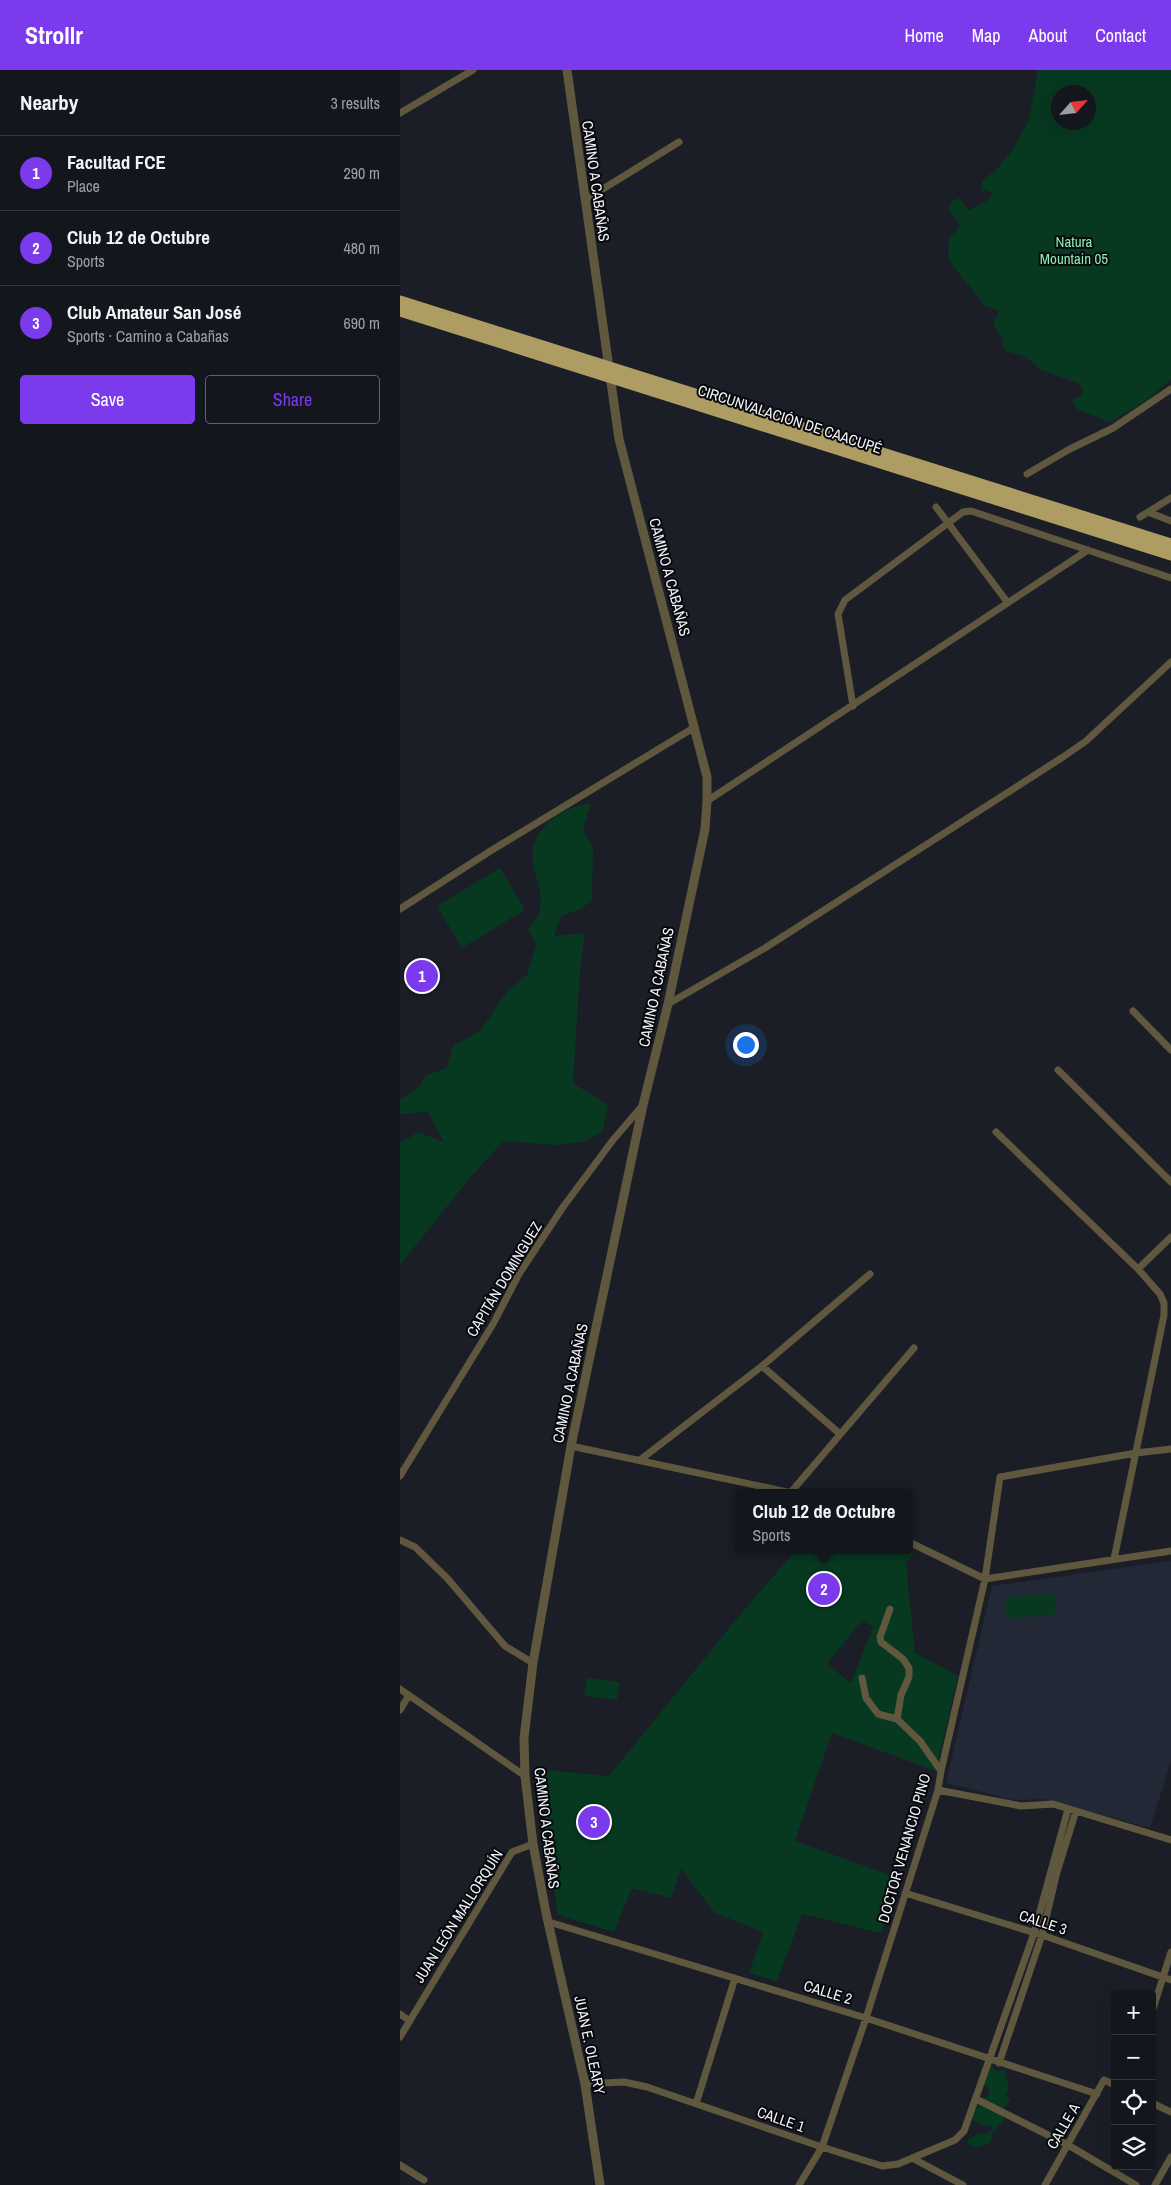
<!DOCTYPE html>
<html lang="en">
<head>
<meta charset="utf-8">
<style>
  body { margin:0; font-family:"Archivo Narrow",sans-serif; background:#1d1f26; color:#f1f3f6 }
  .controls { position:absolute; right:15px; bottom:15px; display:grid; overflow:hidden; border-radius:5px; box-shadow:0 5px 20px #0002 }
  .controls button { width:45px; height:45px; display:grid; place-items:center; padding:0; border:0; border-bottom:1px solid #33353b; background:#14161d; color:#f1f3f6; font:25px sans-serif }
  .compass { position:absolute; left:651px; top:15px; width:45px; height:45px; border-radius:50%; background:#14161d; box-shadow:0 5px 20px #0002; rotate:63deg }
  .you { position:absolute; left:345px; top:974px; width:18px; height:18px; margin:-12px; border:4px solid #fff; border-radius:50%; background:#1a73e8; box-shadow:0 0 0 8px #1a73e833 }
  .badge { display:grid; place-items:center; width:32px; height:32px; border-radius:50%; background:#7c3aed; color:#fff; font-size:16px; font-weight:700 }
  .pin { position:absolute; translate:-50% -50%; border:2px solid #fff; box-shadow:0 1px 5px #0006 }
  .popup { position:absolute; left:335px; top:1419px; width:178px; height:65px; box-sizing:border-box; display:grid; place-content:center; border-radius:5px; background:#14161d; filter:drop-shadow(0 1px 4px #0005); font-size:16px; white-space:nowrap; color:#9d9fa4 }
  .popup b { font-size:19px; color:#f1f3f6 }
  .popup::after { content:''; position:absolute; left:50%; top:100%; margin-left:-10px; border:10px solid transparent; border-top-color:#14161d }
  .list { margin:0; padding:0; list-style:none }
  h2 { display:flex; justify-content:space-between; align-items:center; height:65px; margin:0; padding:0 20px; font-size:21px }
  h2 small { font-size:16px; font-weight:400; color:#9d9fa4 }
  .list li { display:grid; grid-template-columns:32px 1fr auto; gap:15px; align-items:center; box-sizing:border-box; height:75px; padding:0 20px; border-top:1px solid #33353b }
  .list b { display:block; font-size:19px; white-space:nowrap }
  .list p { margin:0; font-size:16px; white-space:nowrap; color:#9d9fa4 }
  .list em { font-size:16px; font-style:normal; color:#9d9fa4 }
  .actions { display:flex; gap:10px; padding:15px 20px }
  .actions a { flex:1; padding:11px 0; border:1px solid #7c3aed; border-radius:5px; text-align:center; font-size:18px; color:#7c3aed }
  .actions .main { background:#7c3aed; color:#fff }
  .icon { flex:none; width:28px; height:28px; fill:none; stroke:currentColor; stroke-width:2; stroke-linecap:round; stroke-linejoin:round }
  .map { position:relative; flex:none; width:771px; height:2115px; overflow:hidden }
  header { display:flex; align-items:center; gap:30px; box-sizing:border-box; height:70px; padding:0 25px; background:#7c3aed; color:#fff }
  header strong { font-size:24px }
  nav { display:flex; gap:28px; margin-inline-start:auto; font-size:18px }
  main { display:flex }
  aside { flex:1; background:#14161d }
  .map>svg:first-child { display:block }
  .built { fill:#232836 }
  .green { fill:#073820; fill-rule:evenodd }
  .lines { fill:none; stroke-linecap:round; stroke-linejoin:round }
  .minor { stroke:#5f583f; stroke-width:7 }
  .tertiary { stroke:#5f583f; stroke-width:9 }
  .trunk { stroke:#ad9d62; stroke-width:11 }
  .labels { text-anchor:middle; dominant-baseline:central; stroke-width:4; stroke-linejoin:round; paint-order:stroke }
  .street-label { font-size:15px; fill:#f1f3f9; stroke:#07080c }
  .park-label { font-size:15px; fill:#8eeab3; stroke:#07080c }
</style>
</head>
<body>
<header>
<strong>Strollr</strong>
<nav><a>Home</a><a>Map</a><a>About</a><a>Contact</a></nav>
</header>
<main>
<aside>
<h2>Nearby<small>3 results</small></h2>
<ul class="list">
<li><span class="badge">1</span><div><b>Facultad FCE</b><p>Place</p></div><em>290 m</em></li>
<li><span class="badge">2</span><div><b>Club 12 de Octubre</b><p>Sports</p></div><em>480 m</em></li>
<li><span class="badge">3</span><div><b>Club Amateur San José</b><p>Sports · Camino a Cabañas</p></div><em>690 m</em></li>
</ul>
<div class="actions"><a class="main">Save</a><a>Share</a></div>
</aside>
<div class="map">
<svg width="771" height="2115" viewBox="0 0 771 2115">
  <rect width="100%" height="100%" fill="#1b1e27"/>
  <path class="built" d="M771 1491V1691L750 1758 644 1729 614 1730 546 1713 592 1516Z"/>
  <path class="green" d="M638 0H771V310L745 331 710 352 677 339 673 333 674 328 681 327 683 320 678 313 641 300 626 287 606 281 603 276V269L594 257V250L599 244 597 240 585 236 550 192 548 183 550 166 555 162 560 155 548 138 553 131 559 128 569 140 590 129 592 123 587 120 582 121V111L595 101 611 82 629 50ZM658 22H688V52H658Z
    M191 733 183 760 193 776 192 830 181 839 161 846 154 866 185 863 180 900 173 1013 208 1035 203 1061 183 1072 157 1075 104 1071 74 1103 0 1195V1073L18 1062 44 1072 28 1042 0 1044V1030L20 1016 26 1005 47 998 53 976 81 960 108 920 127 905 136 875 128 859C132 854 139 846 140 840 143 821 134 808 133 791 129 758 162 737 191 733Z
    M100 798 125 840 62 878 37 836Z
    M509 1479 515 1481 506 1493 515 1583 558 1606 536 1701 432 1663 395 1771 501 1809 481 1863 402 1844 377 1911 349 1903 363 1862 315 1843 281 1799 271 1828 232 1818 214 1862 158 1845 135 1699 209 1706 339 1546 396 1480H509ZM462 1550 473 1557 451 1613 427 1594Z
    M654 1523 656 1544 607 1549 605 1527Z
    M187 1608 220 1612 217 1630 184 1626Z
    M589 1995 597 2001 605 2000 609 2020 606 2025 610 2030 604 2038 603 2051 593 2063 590 2073 575 2078 568 2073V2070L579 2063 585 2064 593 2060 591 2055H581L573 2050 572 2044 589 2023V2019L580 2012 581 1999Z"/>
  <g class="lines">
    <path class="minor" d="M0 43 73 0
      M185 130 279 72
      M627 404 668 380 713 358 771 319
      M536 437 608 533
      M748 442 771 451
      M740 447 771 428
      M453 636 438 544 445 530 563 442 571 441 771 508
      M307 731 688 480
      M0 839 92 780 295 657
      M268 934 365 878 663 687 686 671 771 592
      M733 941 771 980
      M658 1000 771 1112
      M596 1062 738 1199 760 1224 764 1233V1245L714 1489
      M738 1199 771 1167
      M362 1296 440 1364
      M171 1376 392 1423
      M240 1390 362 1296 470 1204
      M0 1406 93 1254 119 1204 163 1137 213 1070 243 1035
      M391 1422 514 1278
      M0 1470 15 1477 47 1508 105 1576 133 1593
      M509 1472 585 1509 771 1481
      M490 1539 480 1567 481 1572 503 1589 509 1598V1607L501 1625 497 1649 520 1671 541 1701
      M462 1608 466 1628 478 1644 497 1649
      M0 1619 125 1706
      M0 1640 9 1625
      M538 1720 621 1736 653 1734 771 1770
      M505 1823 642 1865 771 1910
      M149 1852 466 1948 697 2024
      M752 1942 771 1882
      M0 1944 10 1951
      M0 1967 112 1782 133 1774
      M599 1993 642 1865 657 1802 676 1741
      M185 2014 224 2012 247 2017 422 2077 482 2096 498 2094 555 2070 564 2061 634 1863 668 1739
      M576 2029 668 2075 736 2115
      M752 2033 771 2042
      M296 2034 335 1908
      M512 2088 563 2115
      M0 2095 24 2110
      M399 2115 422 2077 466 1948 538 1720 541 1701 585 1509 600 1407 736 1383 771 1379
      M645 2115 704 2010 715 2015
      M755 2115 771 2087"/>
    <path class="tertiary" d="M167 0 219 369 307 707V731L305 759 268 934 243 1035 171 1376 133 1593 124 1668 125 1706 133 1774 146 1843 185 2014 200 2115"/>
    <path class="trunk" d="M0 231 771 474
      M0 241 771 485"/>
  </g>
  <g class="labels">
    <g class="street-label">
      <text transform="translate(196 111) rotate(82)">CAMINO A CABAÑAS</text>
      <text transform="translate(390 349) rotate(18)">CIRCUNVALACIÓN DE CAACUPÉ</text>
      <text transform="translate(270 507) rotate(75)">CAMINO A CABAÑAS</text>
      <text transform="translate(256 917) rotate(-78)">CAMINO A CABAÑAS</text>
      <text transform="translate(104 1209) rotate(-59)">CAPITÁN DOMINGUEZ</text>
      <text transform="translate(170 1313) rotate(-78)">CAMINO A CABAÑAS</text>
      <text transform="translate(147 1758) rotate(83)">CAMINO A CABAÑAS</text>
      <text transform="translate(504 1778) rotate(-74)">DOCTOR VENANCIO PINO</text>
      <text transform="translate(58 1846) rotate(-58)">JUAN LEÓN MALLORQUÍN</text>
      <text transform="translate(643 1852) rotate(18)">CALLE 3</text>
      <text transform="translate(428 1922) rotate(17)">CALLE 2</text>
      <text transform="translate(190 1975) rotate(78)">JUAN E. OLEARY</text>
      <text transform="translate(381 2049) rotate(19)">CALLE 1</text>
      <text transform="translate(663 2056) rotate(-60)">CALLE A</text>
    </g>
    <g class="park-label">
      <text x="674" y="171">Natura<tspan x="674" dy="17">Mountain 05</tspan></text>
    </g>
  </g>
</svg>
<div class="controls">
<button>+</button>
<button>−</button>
<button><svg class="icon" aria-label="locate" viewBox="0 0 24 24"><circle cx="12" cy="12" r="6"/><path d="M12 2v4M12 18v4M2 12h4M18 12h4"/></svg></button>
<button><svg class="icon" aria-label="layers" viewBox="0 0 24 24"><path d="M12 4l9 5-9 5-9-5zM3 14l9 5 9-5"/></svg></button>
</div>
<svg class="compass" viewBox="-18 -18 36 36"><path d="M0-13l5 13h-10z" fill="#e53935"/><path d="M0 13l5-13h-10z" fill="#9d9fa4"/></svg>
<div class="you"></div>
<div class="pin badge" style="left:22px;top:906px">1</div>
<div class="pin badge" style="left:424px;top:1519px">2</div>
<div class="popup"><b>Club 12 de Octubre</b>Sports</div>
<div class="pin badge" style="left:194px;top:1752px">3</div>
</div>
</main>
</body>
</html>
